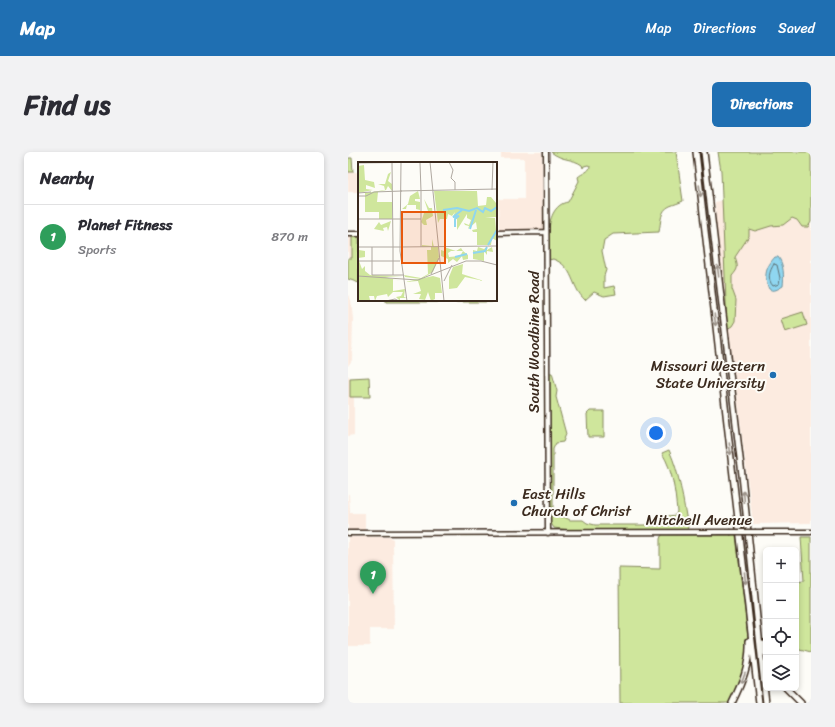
<!DOCTYPE html>
<html lang="en">
<head>
<meta charset="utf-8">
<style>
  body { margin:0; font-family:Sriracha,sans-serif; background:#f2f2f3; color:#2b2b33 }
  .controls { position:absolute; right:12px; bottom:12px; display:grid; overflow:hidden; border-radius:6px; box-shadow:0 2px 6px #0003 }
  .controls button { width:36px; height:36px; display:grid; place-items:center; padding:0; border:0; border-bottom:1px solid #e1e1e2; background:#fff; color:#2b2b33; font:20px sans-serif }
  .you { position:absolute; left:308px; top:281px; width:14px; height:14px; margin:-10px; border:3px solid #fff; border-radius:50%; background:#1a73e8; box-shadow:0 0 0 6px #1a73e833 }
  .badge { display:grid; place-items:center; width:26px; height:26px; border-radius:50%; background:#1f6fb2; color:#fff; font-size:13px; font-weight:700 }
  .pin { position:absolute; translate:-50% -33px; filter:drop-shadow(0 1px 2px #0008) }
  .pin::after { content:''; position:absolute; top:21px; width:14px; height:12px; background:inherit; clip-path:polygon(0 0,100% 0,50% 100%) }
  .list { margin:0; padding:0; list-style:none }
  h2 { display:flex; justify-content:space-between; align-items:center; height:52px; margin:0; padding:0 16px; font-size:17px }
  h2 small { font-size:13px; font-weight:400; color:#7c7c81 }
  .list li { display:grid; grid-template-columns:26px 1fr auto; gap:12px; align-items:center; box-sizing:border-box; height:64px; padding:0 16px; border-top:1px solid #e1e1e2 }
  .list b { display:block; font-size:15px; white-space:nowrap }
  .list p { margin:0; font-size:13px; white-space:nowrap; color:#7c7c81 }
  .list em { font-size:13px; font-style:normal; color:#7c7c81 }
  .icon { flex:none; width:22px; height:22px; fill:none; stroke:currentColor; stroke-width:2; stroke-linecap:round; stroke-linejoin:round }
  .map { position:relative; flex:none; width:463px; height:551px; overflow:hidden; border-radius:6px }
  header { display:flex; align-items:center; gap:24px; box-sizing:border-box; height:56px; padding:0 20px; background:#1f6fb2; color:#fff }
  header strong { font-size:19px }
  nav { display:flex; gap:22px; margin-inline-start:auto; font-size:14px }
  .intro { display:flex; align-items:center; justify-content:space-between; box-sizing:border-box; height:96px; padding:0 24px }
  h1 { margin:0; font-size:28px }
  .button { padding:10px 18px; border-radius:6px; background:#1f6fb2; color:#fff; font-size:14px; font-weight:700 }
  main { display:flex; gap:24px; padding:0 24px }
  aside { flex:1; background:#fff; border-radius:6px; box-shadow:0 2px 6px #0003 }
  .map>svg:first-child { display:block }
  .built { fill:#fcebe0 }
  .green { fill:#cfe69c; stroke:#85885d }
  .water { fill:#8fd6f0; stroke:#6d919c }
  .lines { fill:none; stroke-linecap:round; stroke-linejoin:round }
  .shore { stroke:#5d6f72; stroke-width:1 }
  .secondary-casing { stroke:#3b2a1e; stroke-width:7 }
  .highway-casing { stroke:#3b2a1e; stroke-width:8 }
  .secondary { stroke:#fdfcf7; stroke-width:4 }
  .highway { stroke:#fdfcf7; stroke-width:5 }
  .secondary-bridge-casing { stroke:#3b2a1e; stroke-width:7; stroke-linecap:butt }
  .secondary-bridge { stroke:#fdfcf7; stroke-width:4 }
  .oneway { stroke:#9c938a }
  .poi-dot { fill:#1f6fb2; stroke:#fdfcf7; stroke-width:1.5 }
  .labels { text-anchor:middle; dominant-baseline:central; stroke-width:4; stroke-linejoin:round; paint-order:stroke }
  .street-label { font-size:15px; fill:#3b2a1e; stroke:#fdfcf7 }
  .poi-label { font-size:15px; fill:#3b2a1e; stroke:#fdfcf7; text-anchor:end }
  .inset-river { fill:none; stroke:#8fd6f0; stroke-width:2 }
  .inset-road { fill:none; stroke:#afa8a0; stroke-width:1 }
  .view { fill:#e8590c; fill-opacity:0.15; stroke:#e8590c; stroke-width:2 }
  .inset-edge { fill:none; stroke:#3b2a1e; stroke-width:2 }
</style>
</head>
<body>
<header>
<strong>Map</strong>
<nav><a>Map</a><a>Directions</a><a>Saved</a></nav>
</header>
<div class="intro"><h1>Find us</h1><a class="button">Directions</a></div>
<main>
<aside>
<h2>Nearby<small></small></h2>
<ul class="list">
<li><span class="badge" style="background:#2e9e5b">1</span><div><b>Planet Fitness</b><p>Sports</p></div><em>870 m</em></li>
</ul>
</aside>
<div class="map">
<svg width="463" height="551" viewBox="0 0 463 551">
  <rect width="100%" height="100%" fill="#fdfcf7"/>
  <filter id="ink" filterUnits="userSpaceOnUse"><feTurbulence type="fractalNoise" baseFrequency=".025" numOctaves="2"/><feDisplacementMap in="SourceGraphic" scale="8" xChannelSelector="R" yChannelSelector="G"/><feConvolveMatrix kernelMatrix="1 2 1 2 8 2 1 2 1" color-interpolation-filters="sRGB"/></filter>
  <g filter="url(#ink)">
    <path class="built" d="M153 0H194L195 77 151 79 150 47H176V6H153Z
      M0 20H11V40H0Z
      M463 29V371L405 372 368 76 367 50Z
      M0 83H4V106H0Z
      M0 143 3 148 5 167 4 208 0 214Z
      M0 223 2 226V245H6V283L0 284Z
      M0 342H1L2 361H17V378H0Z
      M0 385H41L45 387 46 477H22V494H0Z"/>
    <path class="green" d="M203 0H328L335 49C331 51 327 52 322 54 312 58 313 70 311 80L265 82 256 88 254 99 258 118 256 124V136L266 134 268 142 256 144 246 140 237 148C222 134 227 115 205 107L201 108 200 80H201C201 68 206 52 220 50L231 29 230 25C234 21 242 20 242 14L240 13 236 14 235 16 234 13C224 6 214 9 203 0Z
      M370 0H463V70L460 75H454L449 68 444 66 435 73 423 74 407 79 401 77V84L387 105C390 115 391 116 384 124V137L388 148 387 169 384 174 379 177 373 19Z
      M0 6H4L5 20H0Z
      M4 83H11V131L0 127V106H4Z
      M38 148H144V150H38Z
      M455 160 459 173 437 180 433 167Z
      M200 221H204L209 239 208 245 218 282 215 290 208 291 205 297V356L207 362 211 365H216L222 368H235L239 371 247 373H317L320 364 328 363 329 359C327 339 325 319 314 301L321 298C332 322 335 349 340 375L339 378 230 379 206 376 202 370 201 365Z
      M21 225 22 245H2V226Z
      M242 259H256V285H240L239 262Z
      M315 383H388L400 486 398 505 392 530 381 551H272L271 416 312 417V387L313 384Z
      M453 385H463V500L448 496V430L456 429Z"/>
    <path class="water" d="M427 105H430C436 112 436 124 435 134 430 137 426 140 421 137 415 124 418 115 427 105Z"/>
    <g class="lines">
      <path class="shore" d="M426 112 429 113 432 126 431 132 425 134C419 127 421 120 426 112Z"/>
      <g class="secondary-casing">
        <path id="secondary" d="M198 0 200 381
          M148 81 198 80
          M0 82H11
          M408 380H463
          M0 381 382 380"/>
      </g>
      <g class="highway-casing">
        <path id="highway" d="M348 0 411 551
          M356 0 394 323 418 551
          M415 491 418 502
          M438 536 453 551
          M384 551C394 531 402 512 401 489"/>
      </g>
      <use href="#secondary" class="secondary"/>
      <use href="#highway" class="highway"/>
      <g class="secondary-bridge-casing">
        <path id="secondary-bridge" d="M382 380H408"/>
      </g>
      <use href="#secondary-bridge" class="secondary-bridge"/>
    </g>
    <defs><path id="oneway-shaft" d="M-6 0H5M1.5-3L5.5 0L1.5 3" fill="none" stroke-width="1.6" stroke-linecap="round" stroke-linejoin="round"/></defs>
    <g class="oneway">
      <use href="#oneway-shaft" transform="translate(352 39) rotate(83)"/>
      <use href="#oneway-shaft" transform="translate(370 119) rotate(-97)"/>
      <use href="#oneway-shaft" transform="translate(367 168) rotate(83)"/>
      <use href="#oneway-shaft" transform="translate(382 297) rotate(83)"/>
      <use href="#oneway-shaft" transform="translate(396 345) rotate(-95)"/>
      <use href="#oneway-shaft" transform="translate(397 426) rotate(84)"/>
      <use href="#oneway-shaft" transform="translate(395 526) rotate(110)"/>
    </g>
  </g>
  <g class="poi-dot">
    <circle cx="425" cy="223" r="4"/>
    <circle cx="166" cy="351" r="4"/>
  </g>
  <g class="labels">
    <g class="street-label">
      <text transform="translate(186 190) rotate(-90)">South Woodbine Road</text>
      <text x="351" y="368">Mitchell Avenue</text>
    </g>
    <g class="poi-label">
      <text x="417" y="214">Missouri Western<tspan x="417" dy="17">State University</tspan></text>
      <text x="174" y="342" text-anchor="start">East Hills<tspan x="174" dy="17">Church of Christ</tspan></text>
    </g>
  </g>
  <g transform="translate(10 10)">
    <rect width="139" height="139" fill="#fdfcf7"/>
    <path d="M6 3 7 18 16 20 17 26 8 23V27L15 28 0 31V4ZM33 10 30 19 34 22V29L30 24 28 28 20 30 19 40H34V57H21V50H7V31L27 28 26 24 20 22H27L30 12ZM60 29 62 37H57V39L62 40V48L58 47V43H49L48 47H44L50 42 52 34ZM76 29H119L120 44 128 43 129 35H133L138 41 139 55H127L137 56 139 79 134 76 133 83H119V70H115L114 68 119 67 118 60 110 67 111 64 107 63 106 61 111 63 113 58 109 56V52L99 68V57L95 55 97 50 94 54 90 52 89 57H82L80 61ZM66 37 71 46H74L75 54 68 58 69 63H66L63 60 66 51 63 50 70 49ZM33 59 30 69 29 65 25 66 26 69 16 67 21 60 23 63ZM0 66 1 88 7 89V95L0 96 4 107 7 104V109L12 113 45 114 27 115 46 120 35 117V129L47 127 46 135 49 136H42V139L38 135 43 134 45 130H35L30 135 29 132 19 134 17 139 16 134H11L12 138H0ZM63 70 64 83 74 84V77L76 85H80L81 95 75 110 63 117 47 115 46 113 63 116 70 112 69 88H73V85H64ZM86 85 98 89 103 86 105 89H93L90 91 91 95 102 94 105 89 110 93V97L105 98 104 94 99 100 95 97 90 101V97L83 94V88L86 89ZM120 85 126 87 129 85V88L134 85 135 90 129 89V93L126 89V99L115 97V88L119 89ZM105 102 104 112 126 119 107 115 99 126 91 127V115L95 105ZM75 114 82 116 84 131H77V137L73 139 70 130 67 138 61 137 63 132H55L63 129 60 119 47 120Z" fill="#cfe69c"/>
    <path class="inset-river" d="M85 48 99 46 111 49 119 46 125 50 127 46 133 49 139 45M97 65V57L101 54 95 55 104 48M112 67 118 48M130 83 139 68M115 91 127 89 129 85M97 95 109 92"/>
    <path class="inset-road" d="M43 0 42 89 49 139M72 0 86 139M91 0 95 8 93 16 97 20V28M0 1 81 0M34 1 35 85M62 1 63 29M134 28 135 0M42 29 139 27M63 29V85M0 31 13 30M0 34H8L16 30 44 29M0 57H63M0 85H42M14 85V113H46M35 85V113M42 85 139 84M0 99H42M73 112 81 96M0 114 60 118 108 99H123L139 103M86 119 94 103M28 139 37 137 41 139"/>
    <path class="view" d="M44 50H87V101H44Z"/>
    <rect width="139" height="139" class="inset-edge"/>
  </g>
</svg>
<div class="controls">
<button>+</button>
<button>−</button>
<button><svg class="icon" aria-label="locate" viewBox="0 0 24 24"><circle cx="12" cy="12" r="6"/><path d="M12 2v4M12 18v4M2 12h4M18 12h4"/></svg></button>
<button><svg class="icon" aria-label="layers" viewBox="0 0 24 24"><path d="M12 4l9 5-9 5-9-5zM3 14l9 5 9-5"/></svg></button>
</div>
<div class="you"></div>
<div class="pin badge" style="left:25px;top:442px;background:#2e9e5b">1</div>
</div>
</main>
</body>
</html>
